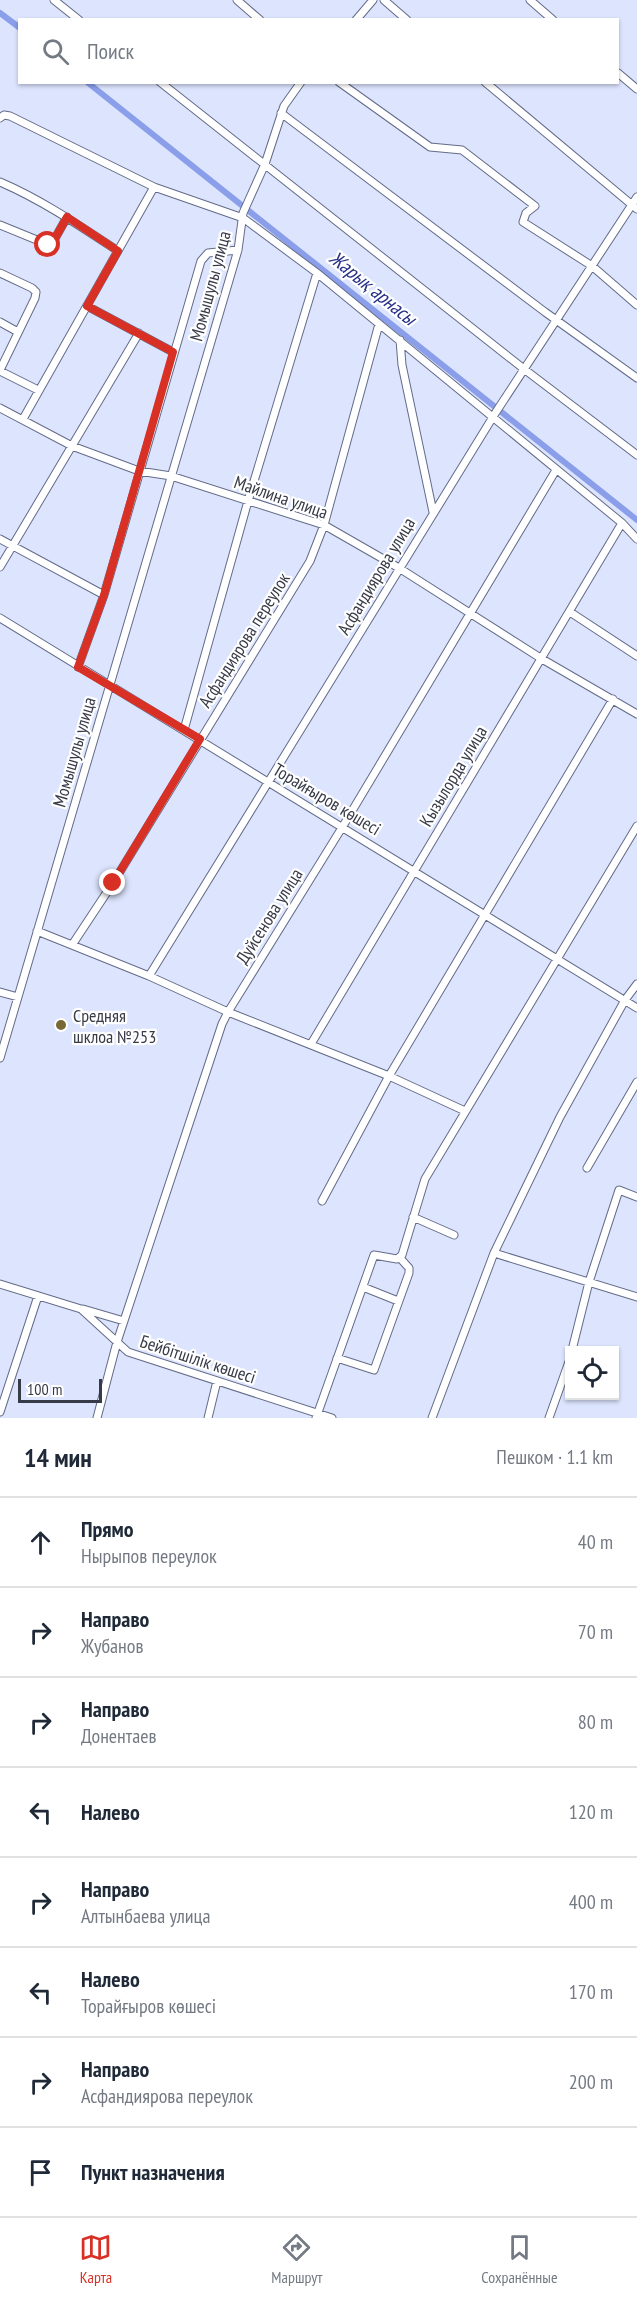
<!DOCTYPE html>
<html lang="ru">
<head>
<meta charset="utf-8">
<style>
  body { margin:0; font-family:"PT Sans Narrow",sans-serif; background:#f2f2f3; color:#1f2937 }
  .controls { position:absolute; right:18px; bottom:18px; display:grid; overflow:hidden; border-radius:0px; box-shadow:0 2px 4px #0004 }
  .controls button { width:54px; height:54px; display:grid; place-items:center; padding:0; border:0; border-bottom:2px solid #e0e1e3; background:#fff; color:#1f2937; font:30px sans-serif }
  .scale { position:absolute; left:18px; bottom:15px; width:84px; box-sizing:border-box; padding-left:6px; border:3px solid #373b48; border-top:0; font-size:16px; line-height:21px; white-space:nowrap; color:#373b48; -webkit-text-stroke:4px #fff; paint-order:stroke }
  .stop { position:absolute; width:18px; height:18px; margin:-14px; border:4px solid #d93025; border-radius:50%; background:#fff }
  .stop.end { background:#d93025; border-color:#fff; box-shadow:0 2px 6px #0008 }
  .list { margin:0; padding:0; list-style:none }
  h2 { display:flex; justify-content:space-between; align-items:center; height:78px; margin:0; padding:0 24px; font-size:26px }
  h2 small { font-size:20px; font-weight:400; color:#747a83 }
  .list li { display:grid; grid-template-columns:39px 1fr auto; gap:18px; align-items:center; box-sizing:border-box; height:90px; padding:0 24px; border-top:2px solid #e0e1e3 }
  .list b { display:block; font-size:22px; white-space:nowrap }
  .list p { margin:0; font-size:20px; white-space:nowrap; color:#747a83 }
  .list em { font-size:20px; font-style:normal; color:#747a83 }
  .icon { flex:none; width:33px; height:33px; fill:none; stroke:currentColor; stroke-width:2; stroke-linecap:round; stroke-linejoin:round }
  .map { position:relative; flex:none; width:637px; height:1418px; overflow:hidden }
  .search { position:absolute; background:#fff; box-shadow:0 2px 4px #0004; left:18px; right:18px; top:18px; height:66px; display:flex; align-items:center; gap:15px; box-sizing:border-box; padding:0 21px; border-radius:0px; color:#747a83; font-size:22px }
  .sheet { height:798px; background:#fff }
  nav { display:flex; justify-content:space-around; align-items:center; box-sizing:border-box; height:84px; border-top:2px solid #e0e1e3; background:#fff; font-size:16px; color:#747a83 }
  nav a { display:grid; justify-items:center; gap:3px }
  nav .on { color:#d93025 }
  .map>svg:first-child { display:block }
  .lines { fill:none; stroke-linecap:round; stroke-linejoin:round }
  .canal { stroke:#8a9eea; stroke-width:6 }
  .minor-casing { stroke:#636b88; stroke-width:9 }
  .minor { stroke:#fff; stroke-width:7 }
  .route { stroke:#d93025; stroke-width:8 }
  .poi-dot { fill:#786836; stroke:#fff; stroke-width:2 }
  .labels { text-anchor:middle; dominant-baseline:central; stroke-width:4.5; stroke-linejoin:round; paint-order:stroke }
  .street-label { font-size:18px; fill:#373b48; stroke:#fff }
  .poi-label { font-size:18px; fill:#373b48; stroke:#fff; text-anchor:start }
  .water-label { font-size:20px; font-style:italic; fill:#283188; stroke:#fff }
</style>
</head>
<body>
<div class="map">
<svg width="637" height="1418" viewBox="0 0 637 1418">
  <rect width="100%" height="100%" fill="#dce4fe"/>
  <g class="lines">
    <path class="canal" d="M0 13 20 28
      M87 82 637 520"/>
    <g class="minor-casing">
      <path id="minor" d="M54 0 79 20
        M237 0 260 20
        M384 0 407 20
        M530 0 553 20
        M356 20 373 0
        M618 73 637 89
        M160 82 524 369 637 455
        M339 82 430 147 462 150 535 206 526 213 523 222 592 266 637 305
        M485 82 637 209
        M281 113 545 312 637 378
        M0 118 4 115 10 116 154 187 243 218 317 273 622 523 637 539
        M0 182C42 200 80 226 118 251
        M0 225 49 245 53 242 67 217
        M0 273 32 288 36 292 35 298 0 370
        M87 306 173 352
        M0 322 18 332
        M400 340 402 365 433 512
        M0 371 38 390
        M0 408 72 446 139 471 171 476 324 525 399 568 542 659 637 714
        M23 419 154 187
        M0 539 104 595
        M0 567 139 333
        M570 612 637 656
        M0 618 637 1008
        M78 667 104 595 201 261 208 253 238 250
        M184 730 248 501 317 273
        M37 931 149 976 228 1012 389 1076 465 1111
        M72 945 113 883 310 561 324 525 379 324
        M149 976 496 412 637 197
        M0 992 18 997
        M311 1044 622 523
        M0 1058 238 250 243 213 265 164 284 106 301 82
        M587 1168 637 1082
        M322 1201 389 1076 613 699
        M413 1217 454 1235
        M494 1253 637 1297
        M0 1284 81 1309 128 1352 332 1418
        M363 1287 398 1301
        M83 1309 124 1321
        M572 1350 589 1282 619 1190 637 1197
        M337 1358 374 1370 409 1273V1268L400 1258
        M0 1412 38 1296
        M97 1418 117 1342 222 1024 228 1012 343 826 556 470
        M208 1418 217 1381
        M316 1418 374 1255 397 1259 402 1255 425 1179 637 826
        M432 1418 494 1253 560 1117 625 1000 637 984
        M549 1418 570 1359"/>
    </g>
    <use href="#minor" class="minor"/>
  </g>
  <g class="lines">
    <path class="route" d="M48 245 53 242 67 217 118 251 87 306 173 352 104 595 78 667 200 739 113 883"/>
  </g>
  <circle class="poi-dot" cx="61" cy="1025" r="6"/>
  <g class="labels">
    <g class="street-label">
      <text transform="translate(210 286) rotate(-75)">Момышулы улица</text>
      <text transform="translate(281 497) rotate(19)">Майлина улица</text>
      <text transform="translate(376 576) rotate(-59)">Асфандиярова улица</text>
      <text transform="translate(244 640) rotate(-58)">Асфандиярова переулок</text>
      <text transform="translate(74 752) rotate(-74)">Момышулы улица</text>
      <text transform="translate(453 776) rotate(-59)">Кызылорда улица</text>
      <text transform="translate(327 799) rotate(31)">Торайғыров көшесі</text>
      <text transform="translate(269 916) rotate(-58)">Дуйсенова улица</text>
      <text transform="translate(198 1359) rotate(18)">Бейбітшілік көшесі</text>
    </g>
    <g class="poi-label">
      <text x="73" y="1015">Средняя<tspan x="73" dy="21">шклоа №253</tspan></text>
    </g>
    <g class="water-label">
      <text transform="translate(373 288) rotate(39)">Жарық арнасы</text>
    </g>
  </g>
</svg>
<div class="controls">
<button><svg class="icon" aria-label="locate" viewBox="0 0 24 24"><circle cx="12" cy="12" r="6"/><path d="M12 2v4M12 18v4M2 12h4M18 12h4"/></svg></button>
</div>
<div class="scale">100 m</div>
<div class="stop" style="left:48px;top:245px"></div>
<div class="stop end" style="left:113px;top:883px"></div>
<div class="search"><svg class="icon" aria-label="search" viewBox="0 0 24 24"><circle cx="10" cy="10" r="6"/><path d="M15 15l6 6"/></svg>Поиск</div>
</div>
<section class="sheet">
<h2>14 мин<small>Пешком · 1.1 km</small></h2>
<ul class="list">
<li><svg class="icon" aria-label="ahead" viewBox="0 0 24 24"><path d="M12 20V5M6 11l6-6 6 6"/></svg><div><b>Прямо</b><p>Нырыпов переулок</p></div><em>40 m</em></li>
<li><svg class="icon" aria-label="right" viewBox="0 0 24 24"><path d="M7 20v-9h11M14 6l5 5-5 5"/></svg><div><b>Направо</b><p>Жубанов</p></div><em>70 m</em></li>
<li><svg class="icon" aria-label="right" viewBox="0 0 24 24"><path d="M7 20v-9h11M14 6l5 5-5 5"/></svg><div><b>Направо</b><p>Донентаев</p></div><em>80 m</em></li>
<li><svg class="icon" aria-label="left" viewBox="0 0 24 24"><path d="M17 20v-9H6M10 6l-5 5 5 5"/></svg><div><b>Налево</b></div><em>120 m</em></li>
<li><svg class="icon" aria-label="right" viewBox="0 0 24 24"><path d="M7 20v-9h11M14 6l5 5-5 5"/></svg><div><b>Направо</b><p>Алтынбаева улица</p></div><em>400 m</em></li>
<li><svg class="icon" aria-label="left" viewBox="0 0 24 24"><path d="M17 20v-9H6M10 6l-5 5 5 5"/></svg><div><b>Налево</b><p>Торайғыров көшесі</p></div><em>170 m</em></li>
<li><svg class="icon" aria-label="right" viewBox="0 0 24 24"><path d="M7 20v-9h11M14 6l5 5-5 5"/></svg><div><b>Направо</b><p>Асфандиярова переулок</p></div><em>200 m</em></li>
<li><svg class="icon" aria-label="arrive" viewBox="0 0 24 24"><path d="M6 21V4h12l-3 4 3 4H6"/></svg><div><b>Пункт назначения</b></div></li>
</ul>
</section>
<nav>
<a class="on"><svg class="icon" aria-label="map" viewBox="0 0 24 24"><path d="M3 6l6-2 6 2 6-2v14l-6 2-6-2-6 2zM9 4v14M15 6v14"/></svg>Карта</a>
<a><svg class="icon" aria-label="directions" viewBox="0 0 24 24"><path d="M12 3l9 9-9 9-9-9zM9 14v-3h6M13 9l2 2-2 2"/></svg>Маршрут</a>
<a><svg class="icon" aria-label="saved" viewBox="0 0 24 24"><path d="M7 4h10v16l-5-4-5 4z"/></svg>Сохранённые</a>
</nav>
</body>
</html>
